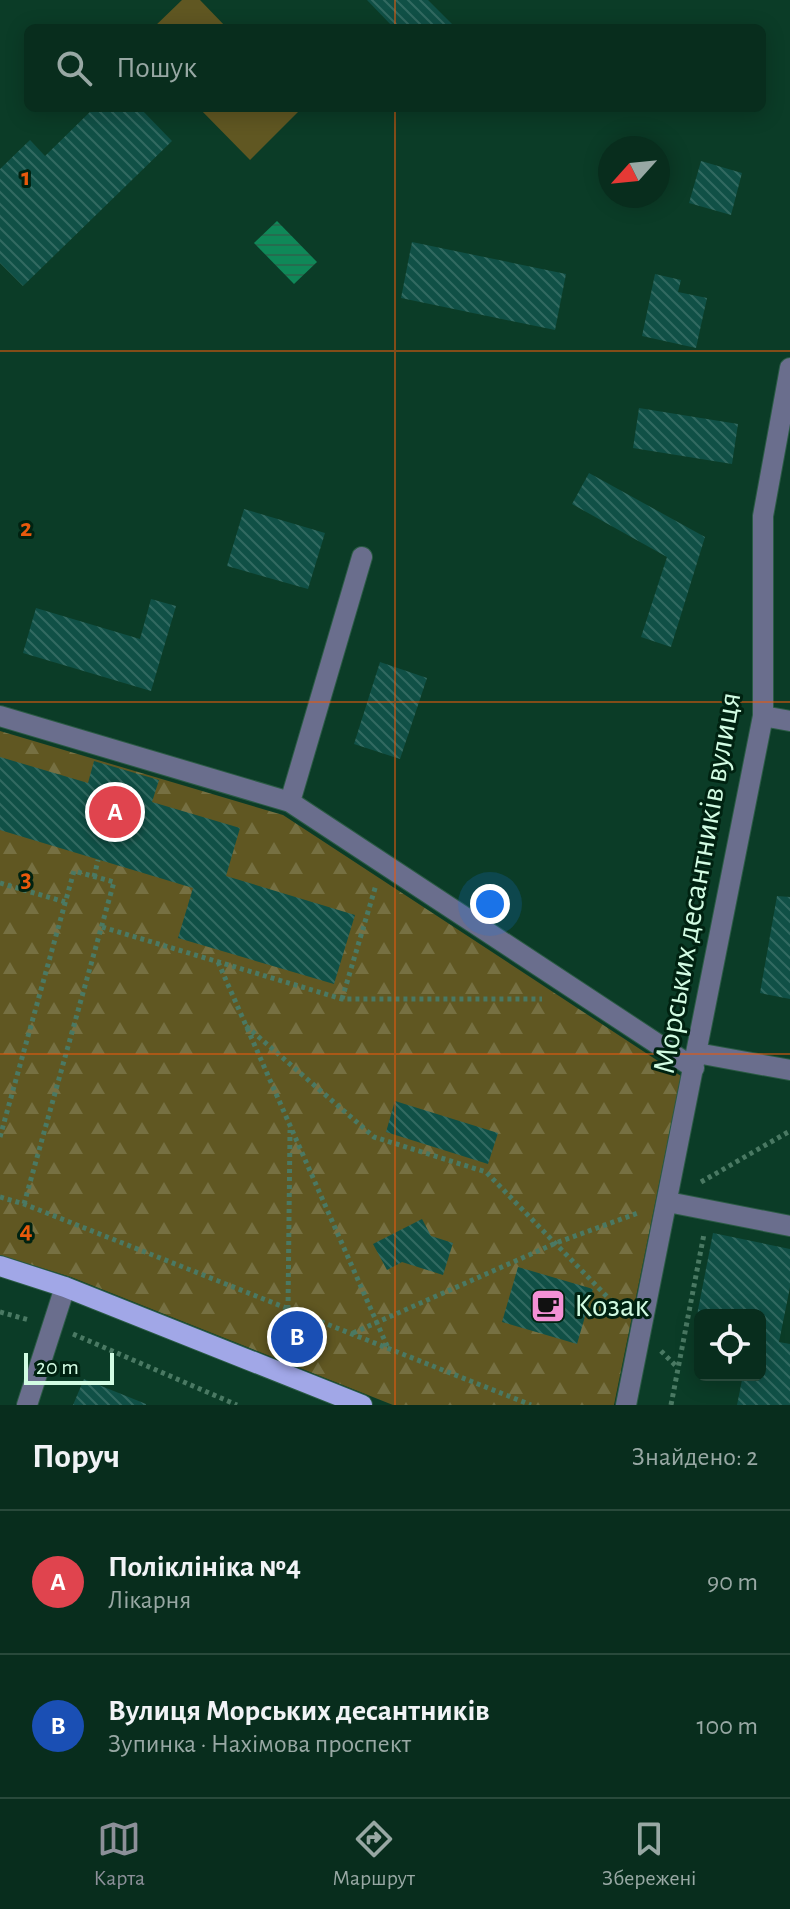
<!DOCTYPE html>
<html lang="uk">
<head>
<meta charset="utf-8">
<style>
  body { margin:0; font-family:"Alegreya Sans",sans-serif; background:#113526; color:#f1f3f6 }
  .controls { position:absolute; right:24px; bottom:24px; display:grid; overflow:hidden; border-radius:12px; box-shadow:0 4px 20px #0003 }
  .controls button { width:72px; height:72px; display:grid; place-items:center; padding:0; border:0; border-bottom:2px solid #29493b; background:#082d1d; color:#f1f3f6; font:40px sans-serif }
  .compass { position:absolute; left:598px; top:136px; width:72px; height:72px; border-radius:50%; background:#082d1d; box-shadow:0 4px 20px #0003; rotate:243deg }
  .scale { position:absolute; left:24px; bottom:20px; width:90px; box-sizing:border-box; padding-left:8px; border:4px solid #d2fce3; border-top:0; font-size:22px; line-height:28px; white-space:nowrap; color:#d2fce3; -webkit-text-stroke:6px #021; paint-order:stroke }
  .you { position:absolute; left:490px; top:904px; width:28px; height:28px; margin:-20px; border:6px solid #fff; border-radius:50%; background:#1a73e8; box-shadow:0 0 0 12px #1a73e833 }
  .badge { display:grid; place-items:center; width:52px; height:52px; border-radius:50%; background:#8c9099; color:#fff; font-size:26px; font-weight:700 }
  .pin { position:absolute; translate:-50% -50%; border:4px solid #fff; box-shadow:0 2px 8px #0006 }
  .list { margin:0; padding:0; list-style:none }
  h2 { display:flex; justify-content:space-between; align-items:center; height:104px; margin:0; padding:0 32px; font-size:34px }
  h2 small { font-size:26px; font-weight:400; color:#98a8a4 }
  .list li { display:grid; grid-template-columns:52px 1fr auto; gap:24px; align-items:center; box-sizing:border-box; height:144px; padding:0 32px; border-top:2px solid #29493b }
  .list b { display:block; font-size:30px; white-space:nowrap }
  .list p { margin:0; font-size:26px; white-space:nowrap; color:#98a8a4 }
  .list em { font-size:26px; font-style:normal; color:#98a8a4 }
  .icon { flex:none; width:44px; height:44px; fill:none; stroke:currentColor; stroke-width:2; stroke-linecap:round; stroke-linejoin:round }
  .map { position:relative; flex:none; width:790px; height:1405px; overflow:hidden }
  .search { position:absolute; background:#082d1d; box-shadow:0 4px 20px #0003; left:24px; right:24px; top:24px; height:88px; display:flex; align-items:center; gap:20px; box-sizing:border-box; padding:0 28px; border-radius:12px; color:#98a8a4; font-size:30px }
  .sheet { height:392px; background:#082d1d }
  nav { display:flex; justify-content:space-around; align-items:center; box-sizing:border-box; height:112px; border-top:2px solid #29493b; background:#082d1d; font-size:22px; color:#98a8a4 }
  nav a { display:grid; justify-items:center; gap:4px }
  nav .on { color:#8c9099 }
  .map>svg:first-child { display:block }
  .forest { fill:url(#forest-firs) }
  .garden { fill:#605722 }
  .water { fill:url(#water-rules) }
  .building { fill:url(#building-back-hatch) }
  .lines { fill:none; stroke-linecap:round; stroke-linejoin:round }
  .minor-casing { stroke:#2b5b45; stroke-width:22 }
  .major-casing { stroke:#2b5b45; stroke-width:22 }
  .path { stroke:#4a7963; stroke-width:5; stroke-dasharray:4 4; stroke-linecap:butt }
  .minor { stroke:#6a6e8d; stroke-width:20 }
  .major { stroke:#a1a7e7; stroke-width:20 }
  .grid { fill:none; stroke:#e8590c; stroke-width:2; stroke-opacity:0.55 }
  .labels { text-anchor:middle; dominant-baseline:central; stroke-width:6; stroke-linejoin:round; paint-order:stroke }
  .street-label { font-size:32px; fill:#d2fce3; stroke:#021 }
  .poi-label { font-size:32px; fill:#d2fce3; stroke:#021; text-anchor:start }
  .grid-label { font-size:26px; text-anchor:middle; font-weight:bold; fill:#e8590c; stroke:#021; stroke-width:6; stroke-linejoin:round; paint-order:stroke }
</style>
</head>
<body>
<div class="map">
<svg width="790" height="1405" viewBox="0 0 790 1405">
  <defs>
    <pattern id="forest-firs" width="22" height="20" patternUnits="userSpaceOnUse" patternTransform="scale(2)"><rect width="22" height="20" fill="#605722"/><path d="M5 1l3.5 6h-7zM16 11l3.5 6h-7z" fill="#767042"/></pattern>
    <pattern id="water-rules" width="6" height="5" patternUnits="userSpaceOnUse" patternTransform="scale(2)"><rect width="6" height="5" fill="#0f8858"/><path d="M0 2.5h6" fill="none" stroke="#256d4f"/></pattern>
    <pattern id="building-back-hatch" width="6" height="6" patternUnits="userSpaceOnUse" patternTransform="scale(2)"><rect width="6" height="6" fill="#105046"/><path d="M-1 5l2 2M0 0l6 6M5-1l2 2" fill="none" stroke="#326a61"/></pattern>
  </defs>
  <rect width="100%" height="100%" fill="#0b3c27"/>
  <path class="forest" d="M0 731 283 815 681 1076 614 1405H393L71 1277 0 1255Z"/>
  <path class="garden" d="M182 0H200L227 28H153Z
    M199 108H302L250 160Z"/>
  <path class="water" d="M277 221 317 262 294 284 254 243Z"/>
  <path class="building" d="M367 0H428L456 28H394Z
    M94 108H140L172 141 23 286 0 263V169L30 140 45 156Z
    M701 161 742 173 731 215 689 203Z
    M412 242 566 274 555 330 401 298Z
    M655 274 681 280 678 292 707 298 696 348 642 336Z
    M639 408 738 424 732 464 633 448Z
    M589 473 705 537 671 647 641 637 667 557 572 504Z
    M244 509 325 533 308 589 227 566Z
    M151 599 176 606 151 691 23 653 36 608 140 639Z
    M380 662 427 678 400 759 354 744Z
    M0 757 88 783 94 761 159 780 152 802 240 828 226 876 355 915 334 984 178 938 193 888 0 830Z
    M777 896 790 897V999L760 993Z
    M395 1101 498 1133 488 1164 386 1132Z
    M422 1219 431 1236 453 1243 443 1275 402 1262 387 1270 373 1244Z
    M713 1233 790 1249V1287L779 1342 790 1344V1405H737L743 1375H760V1315H697Z
    M518 1267 593 1289 577 1344 502 1322Z
    M84 1379 146 1404V1405H73Z"/>
  <g class="lines">
    <g class="minor-casing">
      <path id="minor" d="M0 716 290 802 694 1068
        M763 716 790 721
        M290 802 362 557
        M697 1053 790 1070
        M668 1202 790 1226
        M27 1405 65 1287
        M626 1405 763 716V516L790 368"/>
    </g>
    <g class="major-casing">
      <path id="major" d="M0 1266 65 1287 362 1405"/>
    </g>
    <path class="path" d="M94 877 98 860
      M0 883 65 902
      M102 927 342 999H542
      M218 962 388 1348
      M342 999 376 885
      M246 1026 374 1137 486 1172 620 1310
      M0 1137 74 871 114 882 24 1204
      M701 1182 790 1131
      M0 1197 24 1204 531 1405
      M288 1309 290 1130
      M0 1312 29 1320
      M353 1333 556 1243 638 1213
      M73 1334 237 1405
      M661 1351 678 1368
      M671 1405 704 1234"/>
    <use href="#minor" class="minor"/>
    <use href="#major" class="major"/>
  </g>
  <path class="grid" d="M395 0V28M395 108V1405M0 351H790M0 702H790M0 1054H790"/>
  <defs>
    <g id="cafe-square" transform="scale(1.8)"><rect x="-9" y="-9" width="18" height="18" rx="4" fill="#f391d5" stroke="#021"/><path d="M-5.5-4.5H6V0H3Q3 3.5 0 3.5H-2.5Q-5.5 3.5-5.5 0ZM3-3.2v2h1.7v-2ZM-6 4.5H4V6H-6Z" fill="#111"/></g>
  </defs>
  <g fill-rule="evenodd">
    <use href="#cafe-square" x="548" y="1306"/>
  </g>
  <g class="labels">
    <g class="street-label">
      <text transform="translate(697 883) rotate(-80)">Морських десантників вулиця</text>
    </g>
    <g class="poi-label">
      <text x="574" y="1306">Козак</text>
    </g>
  </g>
  <g class="grid-label">
    <text x="26" y="185">1</text>
    <text x="26" y="536">2</text>
    <text x="26" y="887">3</text>
    <text x="26" y="1238">4</text>
  </g>
</svg>
<div class="controls">
<button><svg class="icon" aria-label="locate" viewBox="0 0 24 24"><circle cx="12" cy="12" r="6"/><path d="M12 2v4M12 18v4M2 12h4M18 12h4"/></svg></button>
</div>
<svg class="compass" viewBox="-18 -18 36 36"><path d="M0-13l5 13h-10z" fill="#e53935"/><path d="M0 13l5-13h-10z" fill="#98a8a4"/></svg>
<div class="scale">20 m</div>
<div class="you"></div>
<div class="pin badge" style="left:115px;top:812px;background:#e0444e">A</div>
<div class="pin badge" style="left:297px;top:1337px;background:#1a4fb4">B</div>
<div class="search"><svg class="icon" aria-label="search" viewBox="0 0 24 24"><circle cx="10" cy="10" r="6"/><path d="M15 15l6 6"/></svg>Пошук</div>
</div>
<section class="sheet">
<h2>Поруч<small>Знайдено: 2</small></h2>
<ul class="list">
<li><span class="badge" style="background:#e0444e">A</span><div><b>Поліклініка №4</b><p>Лікарня</p></div><em>90 m</em></li>
<li><span class="badge" style="background:#1a4fb4">B</span><div><b>Вулиця Морських десантників</b><p>Зупинка · Нахімова проспект</p></div><em>100 m</em></li>
</ul>
</section>
<nav>
<a class="on"><svg class="icon" aria-label="map" viewBox="0 0 24 24"><path d="M3 6l6-2 6 2 6-2v14l-6 2-6-2-6 2zM9 4v14M15 6v14"/></svg>Карта</a>
<a><svg class="icon" aria-label="directions" viewBox="0 0 24 24"><path d="M12 3l9 9-9 9-9-9zM9 14v-3h6M13 9l2 2-2 2"/></svg>Маршрут</a>
<a><svg class="icon" aria-label="saved" viewBox="0 0 24 24"><path d="M7 4h10v16l-5-4-5 4z"/></svg>Збережені</a>
</nav>
</body>
</html>
